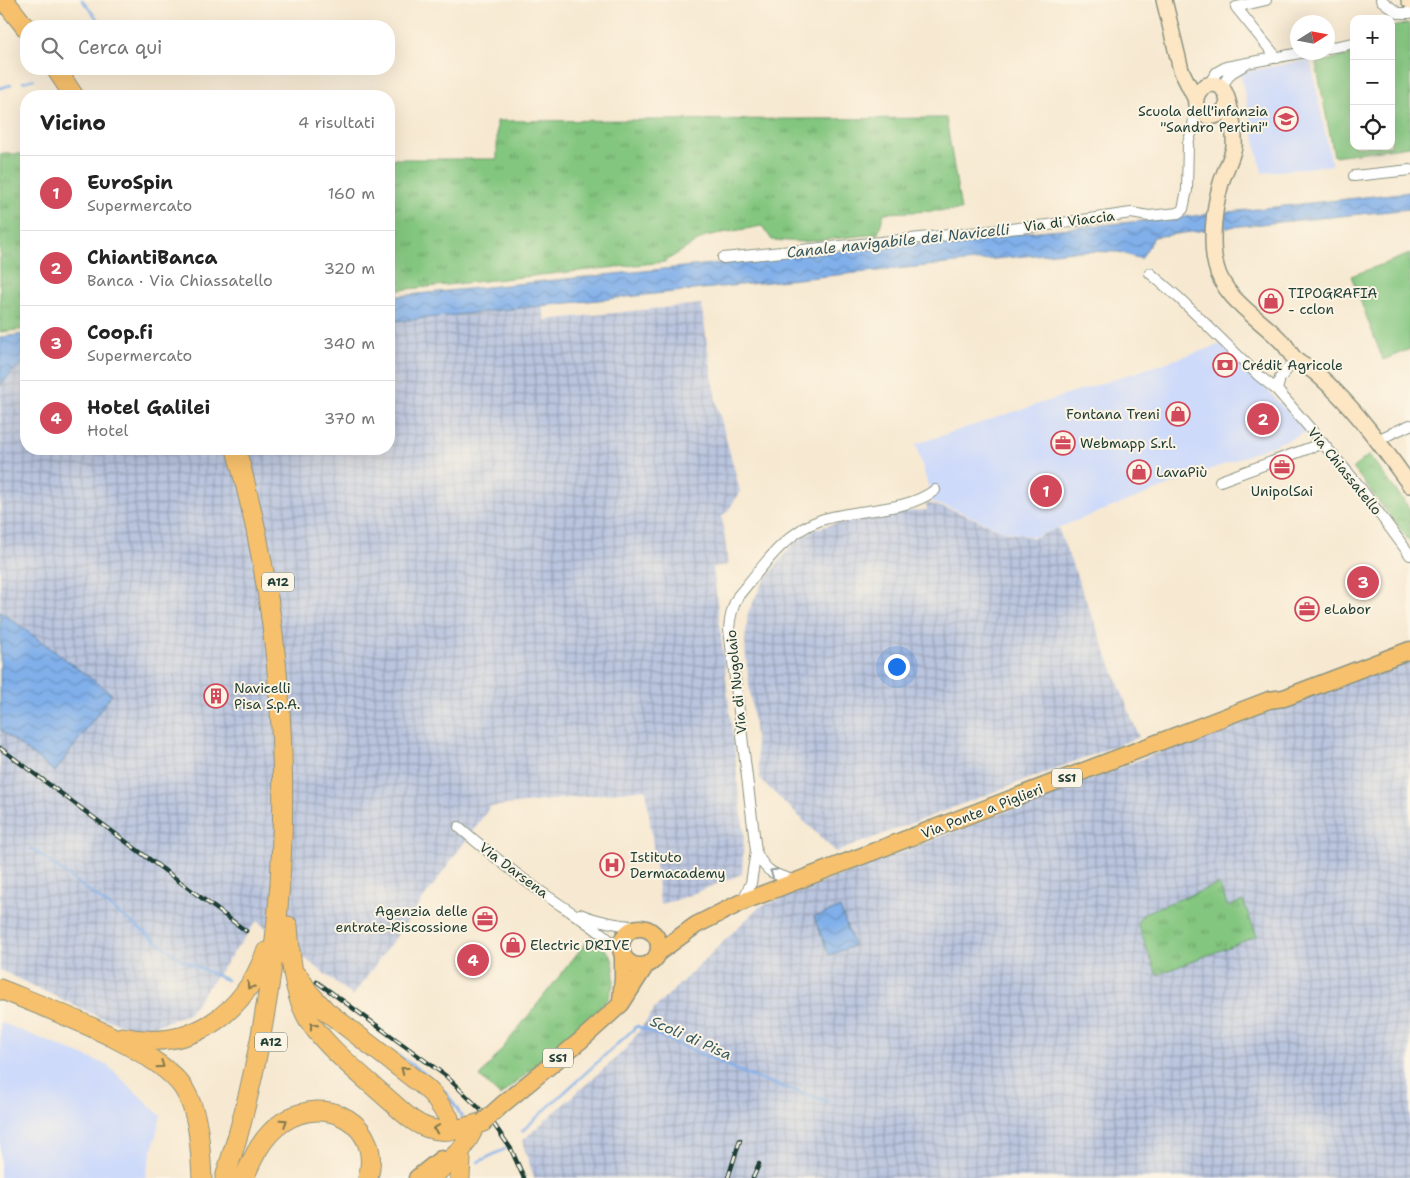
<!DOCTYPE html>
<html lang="it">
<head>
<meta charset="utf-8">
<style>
  body { margin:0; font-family:"Shantell Sans",sans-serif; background:#f6f6f6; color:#222 }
  .controls { position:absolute; right:15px; top:15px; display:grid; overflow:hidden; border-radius:10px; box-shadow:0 5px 20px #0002 }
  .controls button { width:45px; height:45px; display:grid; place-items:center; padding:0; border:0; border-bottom:1px solid #e0e0e0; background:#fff; color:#222; font:25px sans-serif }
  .compass { position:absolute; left:1290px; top:15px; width:45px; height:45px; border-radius:50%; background:#fff; box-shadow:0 5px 20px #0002; rotate:79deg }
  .you { position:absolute; left:896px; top:666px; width:18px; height:18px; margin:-12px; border:4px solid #fff; border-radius:50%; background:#1a73e8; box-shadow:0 0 0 8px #1a73e833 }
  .badge { display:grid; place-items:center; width:32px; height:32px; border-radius:50%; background:#d1495b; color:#fff; font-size:16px; font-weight:700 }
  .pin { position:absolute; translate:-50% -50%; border:2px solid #fff; box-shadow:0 1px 5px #0006 }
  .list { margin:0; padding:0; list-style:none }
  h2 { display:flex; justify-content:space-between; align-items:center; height:65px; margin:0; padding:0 20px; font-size:21px }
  h2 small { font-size:16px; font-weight:400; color:#767676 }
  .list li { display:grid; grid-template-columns:32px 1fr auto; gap:15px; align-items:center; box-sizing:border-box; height:75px; padding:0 20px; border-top:1px solid #e0e0e0 }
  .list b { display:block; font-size:19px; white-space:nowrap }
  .list p { margin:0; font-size:16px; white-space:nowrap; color:#767676 }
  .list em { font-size:16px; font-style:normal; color:#767676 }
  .icon { flex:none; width:28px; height:28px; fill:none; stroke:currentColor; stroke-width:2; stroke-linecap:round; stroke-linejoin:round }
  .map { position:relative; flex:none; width:1410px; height:1178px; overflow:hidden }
  .search { position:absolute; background:#fff; box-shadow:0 5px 20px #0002; left:20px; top:20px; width:375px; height:55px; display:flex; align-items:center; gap:12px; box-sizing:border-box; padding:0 18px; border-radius:20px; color:#767676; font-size:19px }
  .panel { position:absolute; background:#fff; box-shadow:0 5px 20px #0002; left:20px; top:90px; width:375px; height:365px; border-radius:20px }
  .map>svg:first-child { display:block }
  .built { fill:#cedafa }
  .industrial { fill:url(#industrial-grid) }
  .grass { fill:url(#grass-tufts); stroke:#51825a }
  .green { fill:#83c67f; stroke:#51825a }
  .water { fill:url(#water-waves); stroke:#50768f }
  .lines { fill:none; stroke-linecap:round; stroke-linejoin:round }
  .stream { stroke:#80afea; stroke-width:2.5 }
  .street-casing { stroke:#8b9382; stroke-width:12 }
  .secondary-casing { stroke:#8b9382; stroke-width:18 }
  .primary-casing { stroke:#8b9382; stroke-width:19 }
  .highway-casing { stroke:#8b9382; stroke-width:21 }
  .street { stroke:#fff; stroke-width:10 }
  .secondary { stroke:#fce6c4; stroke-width:15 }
  .primary { stroke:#f7c06c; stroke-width:16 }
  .highway { stroke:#f7c06c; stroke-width:19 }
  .rail-casing { stroke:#1f3d34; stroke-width:4.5 }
  .rail { stroke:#fcf5e5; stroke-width:2.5; stroke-dasharray:8; stroke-linecap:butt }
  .primary-bridge-casing { stroke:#8b9382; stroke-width:19; stroke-linecap:butt }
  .primary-bridge { stroke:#f7c06c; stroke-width:16 }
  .oneway { stroke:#8f9e9a }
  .oneway2 { stroke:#80784d }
  .labels { text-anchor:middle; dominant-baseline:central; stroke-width:4; stroke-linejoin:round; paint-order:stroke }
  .shield { fill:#fcf5e5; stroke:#617469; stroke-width:1 }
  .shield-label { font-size:12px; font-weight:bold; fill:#1f3d34 }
  .poi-label { font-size:14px; fill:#1f3d34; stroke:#fcf5e5; text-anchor:start }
  .street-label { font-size:14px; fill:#1f3d34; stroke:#fcf5e5 }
  .water-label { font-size:15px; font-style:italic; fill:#375a62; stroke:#fcf5e5 }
</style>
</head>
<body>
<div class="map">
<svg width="1410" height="1178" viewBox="0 0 1410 1178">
  <defs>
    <pattern id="industrial-grid" width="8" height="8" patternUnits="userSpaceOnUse" patternTransform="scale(1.25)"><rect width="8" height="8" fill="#b9c4de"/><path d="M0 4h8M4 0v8" fill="none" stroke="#96a0b5"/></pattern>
    <pattern id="grass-tufts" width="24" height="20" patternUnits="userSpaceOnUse" patternTransform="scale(1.25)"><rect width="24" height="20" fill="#83c67f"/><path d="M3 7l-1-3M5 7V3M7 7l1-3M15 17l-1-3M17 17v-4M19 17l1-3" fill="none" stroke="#6ba269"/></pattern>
    <pattern id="water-waves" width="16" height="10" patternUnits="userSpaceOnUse" patternTransform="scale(1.25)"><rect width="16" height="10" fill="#80afea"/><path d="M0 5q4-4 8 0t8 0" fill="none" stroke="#6890be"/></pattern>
  </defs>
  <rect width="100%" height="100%" fill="#fcf5e5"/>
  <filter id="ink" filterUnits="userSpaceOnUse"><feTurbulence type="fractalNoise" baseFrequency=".02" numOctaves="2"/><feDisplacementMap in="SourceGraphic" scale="10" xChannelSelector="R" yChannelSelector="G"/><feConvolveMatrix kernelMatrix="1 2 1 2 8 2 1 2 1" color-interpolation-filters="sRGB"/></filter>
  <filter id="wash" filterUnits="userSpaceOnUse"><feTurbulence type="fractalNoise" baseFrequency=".0096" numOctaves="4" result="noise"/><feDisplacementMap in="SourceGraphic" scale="20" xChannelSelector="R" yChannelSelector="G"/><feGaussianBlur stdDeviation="1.12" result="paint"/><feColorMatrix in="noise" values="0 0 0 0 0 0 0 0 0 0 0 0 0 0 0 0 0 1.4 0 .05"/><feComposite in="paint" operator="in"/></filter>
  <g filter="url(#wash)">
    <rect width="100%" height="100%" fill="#f7e9d1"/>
    <path class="built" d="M1310 59 1332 165 1262 173 1240 73Z
      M1222 344 1308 432 1034 537 1005 531 954 509 933 503 916 444Z
      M0 1022 107 1065 161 1116 145 1178H0Z"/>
    <path class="industrial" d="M701 304 716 401 740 491 728 511 722 516 728 565 713 567 744 834 742 874 677 900 660 904 646 789 490 807 353 996 257 921 188 1014 141 1031 99 1017 0 970V730L55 771 111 694 0 611V386L11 372 26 362V449H389V322L542 306 545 320Z
      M926 503 953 510 1006 532 1034 538 1058 528 1139 737 836 852 760 779 746 657 745 641 748 612 761 586 793 543 815 529 841 522 883 513 927 510Z
      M1410 657V1178H534L522 1141 626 1049 657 1006 759 907 1278 706Z"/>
    <path class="grass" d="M946 118 961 210 884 213 878 234 803 242 772 240 762 226 706 236 664 262 389 291V159H497V121Z
      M0 154H26V329L0 332Z
      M1369 455 1410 509V542L1353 468Z
      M1219 884 1228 907 1243 901 1257 936 1157 975 1137 923 1144 913Z
      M591 936 611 955 614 967V983L608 999 583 1026 500 1096 480 1077Z"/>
    <path class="green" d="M1410 23V146L1334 156 1316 63 1354 54V146H1391V27Z
      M1410 254V349L1383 360 1351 276Z"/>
    <path class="water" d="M1410 192V209L1220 228 1154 237 1141 259 1119 252 1074 251 797 279 389 322V297L977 237 1194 216Z
      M26 334V362L14 370 0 386V337Z
      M0 611 112 694 55 772 0 730Z
      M840 908 854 946 829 955 814 917Z"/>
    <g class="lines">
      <path class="stream" d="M82 0 103 26
        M23 82 34 79
        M0 88 11 85
        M31 848 182 960 227 980
        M397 1054C426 1075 446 1085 462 1118
        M522 1131 637 1026 753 1077 827 1101
        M478 1162 505 1149"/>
    </g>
  </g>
  <g filter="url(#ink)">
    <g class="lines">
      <g class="street-casing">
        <path id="street" d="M1266 0 1236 7 1277 58
          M1381 0 1398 13H1410
          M1328 48 1354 43
          M1226 80 1231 73 1243 66
          M1208 85 1217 72 1226 67 1305 52
          M1354 176 1410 170
          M723 258 1048 225 1131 213 1149 216 1178 213 1183 209 1187 190 1188 143 1193 128 1194 116 1197 106
          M1150 273 1179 298 1258 375 1277 390 1356 482 1410 555
          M1277 390 1280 378 1295 360
          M1377 440 1410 425
          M1220 481 1323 443
          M459 827C488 852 519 877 550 898 575 915 603 931 623 954
          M756 852C766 873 775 875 797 881
          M742 902 751 883 756 851 729 629C730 616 732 607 738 596 761 569 785 532 821 520 857 508 905 513 935 490
          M580 914C599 922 619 925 640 927"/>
      </g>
      <g class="secondary-casing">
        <path id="secondary" d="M1164 0 1181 70 1196 100
          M1409 0 1410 1
          M1228 103C1218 128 1187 114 1198 93 1202 85 1212 82 1220 86 1230 92 1235 136 1234 147 1231 161 1223 173 1220 187 1214 209 1210 244 1216 266 1224 300 1260 318 1282 342 1288 347 1290 355 1296 360 1300 364 1307 367 1312 370 1320 376 1327 383 1334 390 1363 419 1386 452 1410 485"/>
      </g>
      <g class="primary-casing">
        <path id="primary" d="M621 947a19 19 0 1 1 38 0a19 19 0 1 1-38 0Z
          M659 952 696 925 742 902 1269 700 1284 698 1410 650
          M621 1000 623 979V954
          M503 1104 580 1041 621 1004 646 965
          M417 1178 441 1159"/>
      </g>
      <g class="highway-casing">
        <path id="highway" d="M4 0 26 28
          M56 69 74 96
          M288 926C290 953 293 991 306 1015 320 1043 364 1077 388 1099 400 1109 412 1123 428 1128 446 1134 465 1128 483 1122
          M299 977 309 993 326 1011 426 1088 433 1095 449 1118
          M0 989C46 1008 158 1048 184 1089 200 1115 200 1148 202 1178
          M122 1037C190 1052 243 1015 266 952
          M225 1178C231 1157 238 1137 243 1116 298 903 296 661 236 449
          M244 1178C253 1157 263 1135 283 1122 327 1093 383 1125 368 1178
          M431 1178 462 1149 472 1132
          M460 1178 461 1160"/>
      </g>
      <use href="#street" class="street"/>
      <use href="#secondary" class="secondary"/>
      <use href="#primary" class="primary"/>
      <use href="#highway" class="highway"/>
      <g class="rail-casing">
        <path id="rail" d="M0 748 246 931
          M317 982 446 1076 483 1112
          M493 1123 511 1149 524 1178
          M728 1178 740 1140
          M753 1178 759 1164"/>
      </g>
      <use href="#rail" class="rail"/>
      <g class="primary-bridge-casing">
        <path id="primary-bridge" d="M483 1122 503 1104"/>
      </g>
      <use href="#primary-bridge" class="primary-bridge"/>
    </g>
    <defs><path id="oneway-chevron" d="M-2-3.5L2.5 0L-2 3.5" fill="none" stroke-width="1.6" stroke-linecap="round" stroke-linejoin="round" transform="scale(1.25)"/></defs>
    <use class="oneway" href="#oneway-chevron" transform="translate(773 872) rotate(-150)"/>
    <g class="oneway2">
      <use href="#oneway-chevron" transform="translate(250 986) rotate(124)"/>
      <use href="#oneway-chevron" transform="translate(313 1026) rotate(-125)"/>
      <use href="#oneway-chevron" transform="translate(161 1065) rotate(35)"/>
      <use href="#oneway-chevron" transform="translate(404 1070) rotate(-142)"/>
      <use href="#oneway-chevron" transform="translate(284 1122) rotate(-33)"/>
      <use href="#oneway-chevron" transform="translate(436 1129) rotate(-171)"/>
    </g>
  </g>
  <defs>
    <g id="school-ring" transform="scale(1.25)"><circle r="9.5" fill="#fcf5e5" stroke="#d1495b" stroke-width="1.5"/><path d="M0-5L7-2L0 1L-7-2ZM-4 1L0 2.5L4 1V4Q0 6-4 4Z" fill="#d1495b"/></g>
    <g id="shop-ring" transform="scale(1.25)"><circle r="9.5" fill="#fcf5e5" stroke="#d1495b" stroke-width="1.5"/><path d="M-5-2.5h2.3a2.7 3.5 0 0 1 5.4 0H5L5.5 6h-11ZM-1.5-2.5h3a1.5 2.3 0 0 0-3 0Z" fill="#d1495b"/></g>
    <g id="bank-ring" transform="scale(1.25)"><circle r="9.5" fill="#fcf5e5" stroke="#d1495b" stroke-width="1.5"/><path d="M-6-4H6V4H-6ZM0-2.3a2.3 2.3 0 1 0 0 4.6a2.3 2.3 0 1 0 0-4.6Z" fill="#d1495b"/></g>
    <g id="office-ring" transform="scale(1.25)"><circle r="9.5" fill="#fcf5e5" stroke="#d1495b" stroke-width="1.5"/><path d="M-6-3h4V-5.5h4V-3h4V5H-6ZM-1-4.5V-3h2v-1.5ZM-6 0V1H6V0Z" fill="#d1495b"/></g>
    <g id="building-ring" transform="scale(1.25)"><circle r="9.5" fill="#fcf5e5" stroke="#d1495b" stroke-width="1.5"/><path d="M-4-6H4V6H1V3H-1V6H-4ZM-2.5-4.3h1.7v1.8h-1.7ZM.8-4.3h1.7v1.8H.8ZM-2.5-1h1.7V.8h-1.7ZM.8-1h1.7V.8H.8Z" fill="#d1495b"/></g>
    <g id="hospital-ring" transform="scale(1.25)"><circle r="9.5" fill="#fcf5e5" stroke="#d1495b" stroke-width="1.5"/><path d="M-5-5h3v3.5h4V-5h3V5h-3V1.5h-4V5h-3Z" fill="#d1495b"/></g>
  </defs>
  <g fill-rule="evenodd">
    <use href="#school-ring" x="1286" y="119"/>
    <use href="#shop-ring" x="1271" y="301"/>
    <use href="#bank-ring" x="1225" y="365"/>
    <use href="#shop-ring" x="1178" y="414"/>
    <use href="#office-ring" x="1063" y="443"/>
    <use href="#office-ring" x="1282" y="467"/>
    <use href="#shop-ring" x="1139" y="472"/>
    <use href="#office-ring" x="1307" y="609"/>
    <use href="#building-ring" x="216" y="696"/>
    <use href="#hospital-ring" x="612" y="865"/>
    <use href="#office-ring" x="485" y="919"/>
    <use href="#shop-ring" x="513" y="945"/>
  </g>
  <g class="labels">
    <g class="shield">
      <rect x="262" y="572.5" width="32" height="19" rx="4"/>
      <rect x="1052" y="768.5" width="30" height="19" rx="4"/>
      <rect x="255" y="1032.5" width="32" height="19" rx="4"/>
      <rect x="543" y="1048.5" width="30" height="19" rx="4"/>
    </g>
    <g class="shield-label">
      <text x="278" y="582">A12</text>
      <text x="1067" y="778">SS1</text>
      <text x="271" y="1042">A12</text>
      <text x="558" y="1058">SS1</text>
    </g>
    <g class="poi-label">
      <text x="1268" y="111" text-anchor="end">Scuola dell'infanzia<tspan x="1268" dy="16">"Sandro Pertini"</tspan></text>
      <text x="1288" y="293">TIPOGRAFIA<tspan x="1288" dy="16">- cclon</tspan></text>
      <text x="1242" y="365">Crédit Agricole</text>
      <text x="1160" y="414" text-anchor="end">Fontana Treni</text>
      <text x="1080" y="443">Webmapp S.r.l.</text>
      <text x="1156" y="472">LavaPiù</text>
      <text x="1282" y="491" text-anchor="middle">UnipolSai</text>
      <text x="1324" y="609">eLabor</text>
      <text x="234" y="688">Navicelli<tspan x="234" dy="16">Pisa S.p.A.</tspan></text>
      <text x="630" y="857">Istituto<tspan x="630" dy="16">Dermacademy</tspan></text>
      <text x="468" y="911" text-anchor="end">Agenzia delle<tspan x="468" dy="16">entrate-Riscossione</tspan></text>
      <text x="530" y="945">Electric DRIVE</text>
    </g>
    <g class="street-label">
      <text transform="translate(1069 221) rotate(-7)">Via di Viaccia</text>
      <text transform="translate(1345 471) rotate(51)">Via Chiassatello</text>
      <text transform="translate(736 682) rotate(-96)">Via di Nugolaio</text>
      <text transform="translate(982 811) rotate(-21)">Via Ponte a Piglieri</text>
      <text transform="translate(514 870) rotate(37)">Via Darsena</text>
    </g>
    <g class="water-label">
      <text transform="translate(898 241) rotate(-6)">Canale navigabile dei Navicelli</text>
      <text transform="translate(691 1038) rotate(24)">Scoli di Pisa</text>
    </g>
  </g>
</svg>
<div class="controls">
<button>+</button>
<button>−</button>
<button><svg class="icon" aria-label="locate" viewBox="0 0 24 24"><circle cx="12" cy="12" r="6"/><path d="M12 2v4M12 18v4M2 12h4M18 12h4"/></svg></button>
</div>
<svg class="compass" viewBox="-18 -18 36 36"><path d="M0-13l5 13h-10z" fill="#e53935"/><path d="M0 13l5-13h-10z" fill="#767676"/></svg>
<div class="you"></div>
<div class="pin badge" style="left:1046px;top:491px">1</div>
<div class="pin badge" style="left:1263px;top:419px">2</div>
<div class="pin badge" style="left:1363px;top:582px">3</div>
<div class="pin badge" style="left:473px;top:960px">4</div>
<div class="search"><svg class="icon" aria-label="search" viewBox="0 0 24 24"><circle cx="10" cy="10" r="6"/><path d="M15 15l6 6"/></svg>Cerca qui</div>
<section class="panel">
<h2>Vicino<small>4 risultati</small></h2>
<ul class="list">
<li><span class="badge">1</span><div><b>EuroSpin</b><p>Supermercato</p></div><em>160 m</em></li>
<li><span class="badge">2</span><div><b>ChiantiBanca</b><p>Banca · Via Chiassatello</p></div><em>320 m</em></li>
<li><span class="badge">3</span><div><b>Coop.fi</b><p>Supermercato</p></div><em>340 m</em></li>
<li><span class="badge">4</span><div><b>Hotel Galilei</b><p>Hotel</p></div><em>370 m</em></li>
</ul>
</section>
</div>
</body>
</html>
